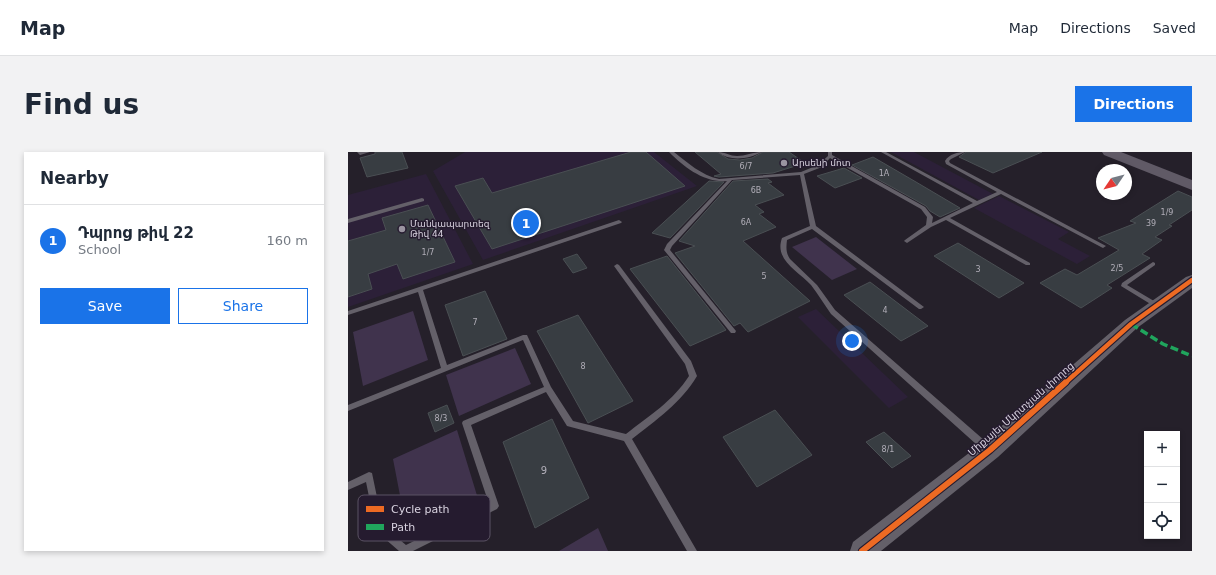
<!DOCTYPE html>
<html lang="en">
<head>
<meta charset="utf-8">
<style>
  body { margin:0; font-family:"DejaVu Sans","Noto Sans Armenian",sans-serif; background:#f2f2f3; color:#1f2937 }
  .controls { position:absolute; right:12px; bottom:12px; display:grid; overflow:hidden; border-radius:0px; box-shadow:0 2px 6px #0003 }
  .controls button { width:36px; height:36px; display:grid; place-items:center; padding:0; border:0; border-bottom:1px solid #e0e1e3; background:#fff; color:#1f2937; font:20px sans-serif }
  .compass { position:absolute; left:748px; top:12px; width:36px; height:36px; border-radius:50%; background:#fff; box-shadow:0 2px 6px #0003; rotate:235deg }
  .you { position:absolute; left:504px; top:189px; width:14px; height:14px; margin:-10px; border:3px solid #fff; border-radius:50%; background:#1a73e8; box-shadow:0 0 0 6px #1a73e833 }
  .badge { display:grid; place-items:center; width:26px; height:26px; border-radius:50%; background:#1a73e8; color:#fff; font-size:13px; font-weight:700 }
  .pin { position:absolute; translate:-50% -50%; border:2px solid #fff; box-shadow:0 1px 4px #0006 }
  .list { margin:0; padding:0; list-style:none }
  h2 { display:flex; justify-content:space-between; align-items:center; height:52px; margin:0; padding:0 16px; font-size:17px }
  h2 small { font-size:13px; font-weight:400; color:#747a83 }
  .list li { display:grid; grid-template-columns:26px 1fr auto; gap:12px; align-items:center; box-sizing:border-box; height:72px; padding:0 16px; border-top:1px solid #e0e1e3 }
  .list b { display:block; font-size:15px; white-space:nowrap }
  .list p { margin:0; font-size:13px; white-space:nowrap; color:#747a83 }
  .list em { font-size:13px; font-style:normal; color:#747a83 }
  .actions { display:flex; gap:8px; padding:12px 16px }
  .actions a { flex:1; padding:9px 0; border:1px solid #1a73e8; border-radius:0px; text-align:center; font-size:14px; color:#1a73e8 }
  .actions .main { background:#1a73e8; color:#fff }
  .icon { flex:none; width:22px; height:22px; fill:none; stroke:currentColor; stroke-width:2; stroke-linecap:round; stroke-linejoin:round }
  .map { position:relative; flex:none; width:844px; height:399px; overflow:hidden; border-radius:0px }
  header { display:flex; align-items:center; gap:24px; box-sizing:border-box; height:56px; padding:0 20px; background:#fff; border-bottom:1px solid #e0e1e3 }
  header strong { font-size:19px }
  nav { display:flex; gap:22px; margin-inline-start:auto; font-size:14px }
  .intro { display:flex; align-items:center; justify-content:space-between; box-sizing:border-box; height:96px; padding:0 24px }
  h1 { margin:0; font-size:28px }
  .button { padding:10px 18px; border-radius:0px; background:#1a73e8; color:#fff; font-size:14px; font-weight:700 }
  main { display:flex; gap:24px; padding:0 24px }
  aside { flex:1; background:#fff; border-radius:0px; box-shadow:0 2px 6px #0003 }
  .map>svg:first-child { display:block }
  .built { fill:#2c2038 }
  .green { fill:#40334d }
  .building { fill:#383d42; stroke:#4a4f53 }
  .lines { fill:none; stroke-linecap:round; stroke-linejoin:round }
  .service { fill:#646069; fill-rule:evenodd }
  .tertiary { fill:#646069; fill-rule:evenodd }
  .trunk { fill:#605a66; fill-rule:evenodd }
  .quiet { stroke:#20a55d; stroke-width:3.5; stroke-dasharray:8 3.5; stroke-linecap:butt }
  .cycleway-far1-casing { stroke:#251b2f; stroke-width:7 }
  .cycleway-casing { stroke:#251b2f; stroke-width:8 }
  .cycleway-far1 { stroke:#ed6a23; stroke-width:4.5 }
  .cycleway { stroke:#ed6a23; stroke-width:6 }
  .poi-dot { fill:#9a94a0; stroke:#251b2f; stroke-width:1.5 }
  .labels { text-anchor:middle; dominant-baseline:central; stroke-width:3; stroke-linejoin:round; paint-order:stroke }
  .number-label { font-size:8px; fill:#b1aeb8 }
  .far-poi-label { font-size:9px; fill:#d9d3e0; stroke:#251b2f; text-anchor:start }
  .street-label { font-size:10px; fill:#d9d3e0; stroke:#251b2f }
  .near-number-label { font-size:10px; fill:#b1aeb8 }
  .key { fill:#251b2f; stroke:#5b5264; stroke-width:1 }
  .key-label { font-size:11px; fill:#d9d3e0 }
</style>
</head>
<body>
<header>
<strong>Map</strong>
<nav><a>Map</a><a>Directions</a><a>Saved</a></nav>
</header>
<div class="intro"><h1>Find us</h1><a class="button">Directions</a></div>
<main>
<aside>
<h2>Nearby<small></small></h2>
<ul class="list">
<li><span class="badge">1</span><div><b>Դպրոց թիվ 22</b><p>School</p></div><em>160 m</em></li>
</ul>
<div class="actions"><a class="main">Save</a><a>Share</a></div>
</aside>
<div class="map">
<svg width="844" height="399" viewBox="0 0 844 399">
  <rect width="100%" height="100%" fill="#25202a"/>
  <path class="built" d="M117 0H306L349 34 135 108 85 19Z
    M543 0H566L645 42 631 48Z
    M78 22 125 112 0 155V43Z
    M651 44 721 80 710 87 742 104 729 112 626 56Z
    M468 157 560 245 541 256 450 165Z"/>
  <path class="green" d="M468 85 509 117 484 128 444 95Z
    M65 159 80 208 15 234 5 180Z
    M167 196 183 232 111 264 98 223Z
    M109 278 131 350 60 385 45 307Z
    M250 376 260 399H211Z"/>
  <path class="building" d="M27 0H54L60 16 19 25 12 6 27 2Z
    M283 0H298L337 34 144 97 107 34 135 26 144 41Z
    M347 0H369L380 7 392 8 404 6 415 0H441L457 11 425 21 371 25 366 24 373 22Z
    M618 0H694L645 21 611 5Z
    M525 5 568 30 612 56 592 65 582 59 578 54 504 13Z
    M496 16 514 26 487 36 469 24Z
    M420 27 424 30 420 31 436 43 407 53 416 60 411 62 428 75 395 89 462 149 400 180 392 171 386 174 327 101 347 94 331 89 385 29Z
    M361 29 376 30 322 86 304 81Z
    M830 39 844 45V58L821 73 824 74 807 85 814 88 794 102 802 106 759 133 764 136 733 156 692 131 717 117 729 123 771 98 750 86 788 71 782 69Z
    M80 53 107 110 55 127 49 112 20 122 24 137 0 145V89L38 78 34 66Z
    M610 91 676 131 651 146 586 104Z
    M229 102 239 116 225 121 215 107Z
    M319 104 378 178 342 194 282 117Z
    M522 130 580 174 553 189 496 143Z
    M137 139 159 187 115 204 97 153Z
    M230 163 285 249 240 271 189 179Z
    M99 253 106 271 87 280 80 261Z
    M427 258 464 303 409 335 375 285Z
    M204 267 241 346 187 376 155 290Z
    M536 280 563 304 544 316 518 290Z"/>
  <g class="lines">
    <path class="service" d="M9 0H22L12 3Z
      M321 0H326C340 11 353 23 371 27L453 20 470 13 480 4V0H484V3L577 55 585 65 584 71 625 51 533 0H538L629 49 649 40 598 12 597 9C601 2 610 0 617 0L603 7 601 9 602 11 758 94 755 96 753 95 653 42 602 66 682 111V113H678L598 68 583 75 559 91 556 89 557 88 578 73 579 65 573 57 482 6 474 15 456 22 468 74 576 155 573 157H571L464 77 439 88C438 96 438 101 442 107L469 133 487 158 644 295 645 298 644 301 641 302 638 301 483 162C476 152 470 142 463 133 450 119 426 108 434 86L462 74 452 23 384 28 324 94 322 98 388 179 387 181H383L316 98 319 92 379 29C356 31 336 15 321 0Z
      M370 0C377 0 382 4 389 4 397 4 405 0 414 0 401 7 382 10 370 0Z
      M74 46 76 47V49L0 71V67Z
      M271 68 274 70 273 71 75 138 99 213 175 183H179L203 235 225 269 278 282C301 264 325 249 341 224L337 212 266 114 269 112 271 113 343 209 349 224C333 251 308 268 284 287L349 399H339L276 289 219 274 198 240 123 273 151 354 149 357 65 399H51L28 379 18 330 0 338V330L21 320 24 321 35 374 58 393 141 352 114 271 115 269 196 235 175 188 0 259V253L93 216 70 140 0 163V159Z
      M805 110 807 111V113L779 133 811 152 812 154 811 156H809L773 134 774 131Z"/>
    <path class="tertiary" d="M844 123V136L789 176 650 305 533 399H502L505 390 634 291 777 168 838 125Z"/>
    <path class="trunk" d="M754 0H773L844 28V38L756 3Z"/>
    <path class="quiet" d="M783 172 815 192 844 204"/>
    <g class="cycleway-far1-casing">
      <path id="cycleway-far1" d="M717 231 783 172 844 128"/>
    </g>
    <g class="cycleway-casing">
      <path id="cycleway" d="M514 399 642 298 718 230"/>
    </g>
    <use href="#cycleway-far1" class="cycleway-far1"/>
    <use href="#cycleway" class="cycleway"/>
  </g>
  <g class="poi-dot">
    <circle cx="436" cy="11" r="4"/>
    <circle cx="54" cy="77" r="4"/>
  </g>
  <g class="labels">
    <g class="number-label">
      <text x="398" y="14">6/7</text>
      <text x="536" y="21">1A</text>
      <text x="408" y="38">6B</text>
      <text x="819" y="60">1/9</text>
      <text x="398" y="70">6A</text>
      <text x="803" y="71">39</text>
      <text x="80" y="100">1/7</text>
      <text x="769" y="116">2/5</text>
      <text x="630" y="117">3</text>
      <text x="416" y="124">5</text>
      <text x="537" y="158">4</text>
      <text x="127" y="170">7</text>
      <text x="235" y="214">8</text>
      <text x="93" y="266">8/3</text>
      <text x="540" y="297">8/1</text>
    </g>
    <g class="far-poi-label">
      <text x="444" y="11">Արսենի մոտ</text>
      <text x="62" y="72">Մանկապարտեզ<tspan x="62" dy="10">Թիվ 44</tspan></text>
    </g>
    <g class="street-label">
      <text transform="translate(673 257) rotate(-41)">Միքայել Մկրտչյան փողոց</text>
    </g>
    <g class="near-number-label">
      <text x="196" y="318">9</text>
    </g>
  </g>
  <rect x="10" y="343" width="132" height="46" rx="6" class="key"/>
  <rect x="18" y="354" width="18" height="6" fill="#ed6a23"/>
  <rect x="18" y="372" width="18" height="6" fill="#20a55d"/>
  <g class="key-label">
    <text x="43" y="361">Cycle path</text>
    <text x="43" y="379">Path</text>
  </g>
</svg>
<div class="controls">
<button>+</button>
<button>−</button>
<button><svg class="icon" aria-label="locate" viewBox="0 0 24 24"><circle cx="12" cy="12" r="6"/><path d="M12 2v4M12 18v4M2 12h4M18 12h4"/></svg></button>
</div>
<svg class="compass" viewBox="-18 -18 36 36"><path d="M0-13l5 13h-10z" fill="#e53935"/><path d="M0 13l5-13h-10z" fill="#747a83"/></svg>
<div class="you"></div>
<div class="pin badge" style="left:178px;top:71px">1</div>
</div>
</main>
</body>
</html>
